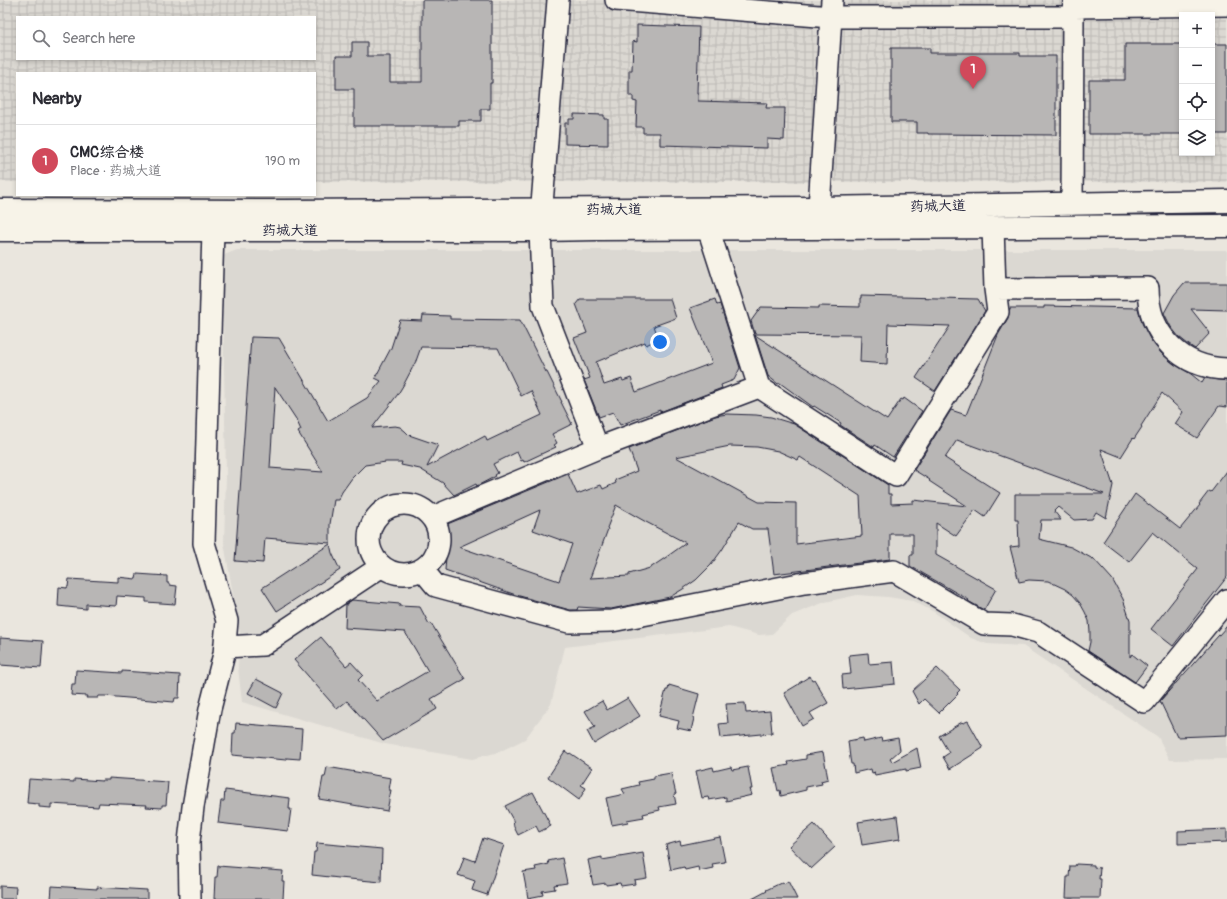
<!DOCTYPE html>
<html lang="en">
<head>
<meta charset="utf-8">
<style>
  body { margin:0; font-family:Pangolin,"LXGW WenKai TC",sans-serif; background:#f2f2f3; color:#2b2b33 }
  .controls { position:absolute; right:12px; top:12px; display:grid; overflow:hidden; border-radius:0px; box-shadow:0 2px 6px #0003 }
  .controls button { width:36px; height:36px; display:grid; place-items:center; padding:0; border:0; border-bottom:1px solid #e1e1e2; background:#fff; color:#2b2b33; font:20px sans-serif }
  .you { position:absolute; left:660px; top:342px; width:14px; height:14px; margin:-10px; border:3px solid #fff; border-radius:50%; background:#1a73e8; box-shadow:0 0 0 6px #1a73e833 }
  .badge { display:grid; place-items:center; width:26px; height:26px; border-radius:50%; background:#d1495b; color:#fff; font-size:13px; font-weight:700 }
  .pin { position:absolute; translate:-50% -33px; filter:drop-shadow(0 1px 2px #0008) }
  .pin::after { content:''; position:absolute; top:21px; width:14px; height:12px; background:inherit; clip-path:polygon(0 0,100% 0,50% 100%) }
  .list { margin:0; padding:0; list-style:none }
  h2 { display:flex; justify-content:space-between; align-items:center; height:52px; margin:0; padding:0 16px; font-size:17px }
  h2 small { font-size:13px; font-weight:400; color:#7c7c81 }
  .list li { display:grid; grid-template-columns:26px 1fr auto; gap:12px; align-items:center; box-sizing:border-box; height:72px; padding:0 16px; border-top:1px solid #e1e1e2 }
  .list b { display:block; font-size:15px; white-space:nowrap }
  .list p { margin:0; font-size:13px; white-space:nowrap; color:#7c7c81 }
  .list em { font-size:13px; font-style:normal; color:#7c7c81 }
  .icon { flex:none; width:22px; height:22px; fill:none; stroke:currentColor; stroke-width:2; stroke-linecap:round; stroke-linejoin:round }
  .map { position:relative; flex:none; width:1227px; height:899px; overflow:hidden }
  .search { position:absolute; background:#fff; box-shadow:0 2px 6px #0003; left:16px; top:16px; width:300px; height:44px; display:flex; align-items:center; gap:10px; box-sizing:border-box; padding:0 14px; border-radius:0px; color:#7c7c81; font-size:15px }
  .panel { position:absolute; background:#fff; box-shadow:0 2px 6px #0003; left:16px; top:72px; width:300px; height:124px; border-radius:0px }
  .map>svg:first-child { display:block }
  .built { fill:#dbd8d2 }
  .industrial { fill:url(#industrial-grid); fill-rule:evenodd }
  .building { fill:#b8b6b5; stroke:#22223b; fill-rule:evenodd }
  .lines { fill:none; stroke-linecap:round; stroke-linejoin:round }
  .minor-casing { stroke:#22223b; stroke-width:24 }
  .major-casing { stroke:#22223b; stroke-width:25 }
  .minor { stroke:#f7f3e8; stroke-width:21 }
  .major { stroke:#f7f3e8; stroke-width:22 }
  .labels { text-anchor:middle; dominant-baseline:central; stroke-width:3.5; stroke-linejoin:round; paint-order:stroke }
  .street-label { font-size:14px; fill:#22223b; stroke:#f7f3e8 }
</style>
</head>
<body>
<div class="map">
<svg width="1227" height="899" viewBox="0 0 1227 899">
  <defs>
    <pattern id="industrial-grid" width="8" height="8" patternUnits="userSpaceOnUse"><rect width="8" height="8" fill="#dbd8d2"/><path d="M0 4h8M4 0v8" fill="none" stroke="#bcb9b5"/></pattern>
  </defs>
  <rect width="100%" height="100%" fill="#eae6de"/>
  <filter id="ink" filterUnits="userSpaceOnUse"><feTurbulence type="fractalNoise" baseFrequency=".025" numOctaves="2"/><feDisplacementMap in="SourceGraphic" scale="8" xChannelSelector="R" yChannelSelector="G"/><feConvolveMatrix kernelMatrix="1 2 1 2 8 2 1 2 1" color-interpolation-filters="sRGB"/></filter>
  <g filter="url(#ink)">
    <path class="built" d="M237 250H1227V759L1170 760 1158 737 1023 646 987 644 971 638 934 612 913 601 888 597 857 595 825 602 792 615 772 634 759 635 729 627 565 647 551 704 525 739 499 752 472 759 385 744 242 702 238 668 240 634 224 543 226 476 222 256Z"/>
    <path class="industrial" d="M0 0H1227V182H315V73H17V182H0ZM1182 15H1212V153H1182ZM17 17H315V59H17Z"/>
    <path class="building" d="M422 0H492V83H490V109H481V121H459V126H354V89H336V56H352V42H367V56H390V82H422Z
      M637 25 699 27 697 93H698V101L767 103 766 108H785L784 140 767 139V148L660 145V133H643V127H636L637 102 633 101V96H629V70H632L633 41 637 42Z
      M1125 44H1182V134H1089V80H1125Z
      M1212 44H1227V134H1212Z
      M891 48H930V53H1020V56H1056V135L928 134V133H917V122H891Z
      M574 114 604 115V119H608V145L565 144V123H569V119H574Z
      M1184 283H1227V310L1191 309 1210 333 1195 349 1189 345 1179 337 1171 327 1164 313 1174 295Z
      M861 296 978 299 985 311 935 391 916 378 950 326 888 324 887 364 860 362 861 335 755 334 751 321 761 307 819 308V306L860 307V299H861Z
      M580 299H670L676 318 654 326 659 339 646 345 645 342 596 362 604 385 622 379 623 381 631 378 636 392 712 363 690 308 715 299 717 305 720 304 740 368 734 380 721 385 722 388 660 412V410L620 425 613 412 599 417 584 380 590 378 574 338 587 333 576 304Z
      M1044 306 1138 308 1142 323 1150 339 1161 353 1174 364 1191 374 1202 383 1205 378 1227 381V407L1219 406 1197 438 1175 424 1183 412 1162 393 1141 426 1142 427 1134 439 1133 438 1121 457 1101 449 1113 485 1106 518 1096 512 1092 519 1074 520 1058 507 1054 511 1061 520H1041L1039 539 1071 547 1093 559V558L1112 579 1123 599 1130 620V657L1132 654 1147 666 1135 682 1088 651 1090 642V632L1089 621 1085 612 1080 603 1073 595 1065 589 1048 581 1029 580 1019 582 1010 547 1019 546 1018 520H1015V494H1104L957 440 945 458 1000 493 985 517 975 510 956 536 936 523V555L996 589 984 610 968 601 969 600 910 566V555H913V534H890V559L774 574 768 529H752L739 522 722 550 711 565 696 580 683 589 670 597 611 609 578 607 577 610H570L516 595 445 570 446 557H443L445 525 568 474 577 494 601 485 603 489 616 483 615 480 637 471 629 449 715 416 727 414 756 415 771 417 794 424 888 485V494H891V504L913 503V500L967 506 929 481 930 480 914 470 951 410 966 415 998 335 1008 318 1010 308H1044ZM730 446 757 447 778 451 798 460 800 457 860 496 862 536 796 544V503L759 502 676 457ZM616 505 646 522 686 543 665 558 650 568 629 574V576L590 578 608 529 607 528ZM540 510 533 530 572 544 559 581 459 547Z
      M423 315 450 316V319L520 320 546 372H547L562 402H561L572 424 552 434 557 443 554 445 556 447 524 462 523 460 521 461 517 452 493 464 498 473 495 475 496 476 477 486 476 484 454 495 443 483 420 469 401 465 402 462H386L365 465 352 478 342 492 338 500H334L330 524V543L265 538 263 563 235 561 251 337 279 338 328 421 367 398 381 381 375 378 391 348 400 320 422 321ZM421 347 498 348 521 396 531 391 542 415 487 441 485 436 427 467 438 445 409 435 405 431 400 427 395 426 372 428 398 394 404 384 416 361ZM275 387 296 419 301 430 298 432 323 472 270 468Z
      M755 335 887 420 901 399 903 400 904 398 922 411 893 457 875 445 874 447 840 425 841 423 814 406 813 407 780 383 778 384 768 376Z
      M1227 471V577L1173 646 1151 629 1198 569 1153 532 1129 562 1103 542 1135 494 1180 529 1200 505 1199 504 1209 491 1211 492Z
      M330 544 332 553 340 570 277 611 262 588Z
      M137 574 167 576V583H169V585L177 586 175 604 146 602V598L117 596 116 606 86 604V609L58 606 59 587 67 588V587H68L69 579 118 582V577L136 579Z
      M352 600 400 604 399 606 420 607 429 624 431 623 465 679 431 699 437 709 383 741 347 701 337 709 294 660 321 637 346 666 351 662 363 675 358 680 377 701 428 671 405 632 345 628 346 604Z
      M1227 626V735L1177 737 1160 701Z
      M0 638 43 641 41 668 0 665Z
      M868 653 869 664 893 662 895 684 843 689 842 675 851 674 849 655Z
      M937 668 960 690 957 693 958 694 939 713 924 699 919 704 912 691Z
      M76 670 122 673V671L180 675 179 698H175L174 702 105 696H99L98 698H86L87 696 71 695 72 684H75Z
      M810 676 812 680 814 679 828 703 810 713 814 719 802 726 784 693 799 684V683Z
      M256 679 283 693 276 708 248 693Z
      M669 685 699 694 693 718H694L691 731 677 728 679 721 659 716 666 690H668Z
      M628 698 640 716 594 744 587 731 595 727 585 711 602 701 607 710Z
      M745 703 746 713 770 711 772 733 721 738 719 724 728 723 726 704Z
      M968 721 983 748 950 769 943 757 949 753 939 736 962 722 963 723Z
      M236 723 302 729 300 759 286 758V760L232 755 233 733H235Z
      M863 738 864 742 881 738 882 741 898 738 900 750 890 759 892 762 917 748 921 768 906 771V769L875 775 874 773 875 772 872 773 871 769 854 773 853 764H851L850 758 848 741Z
      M565 751 569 754 570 753 592 768 581 785 586 788 579 800 548 777Z
      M823 752 828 779 821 781 822 784 806 787V790L781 796 780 790 778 791 773 768 789 765 788 762 806 759V755Z
      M327 767 391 778 389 790H391L387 811 319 799 323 777H325Z
      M713 767 714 771 731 767 732 770 748 767 752 789H750L752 795 726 801V797L709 800 708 797 702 798 696 771Z
      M671 773 676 794H674L676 804 659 807 660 810 643 814 644 817 627 820 628 822 612 825 606 798 625 794 622 789 639 785 638 782 654 779V776Z
      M109 778 168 782 166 805H162V808L146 807 147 805 99 803 98 807 51 804V808L39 807V804L27 803 29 779 74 782V779L102 781V780H109Z
      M225 790 290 798 289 809H291L288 831 218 823 221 801H224Z
      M533 792 551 826 539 832 536 826 518 835 514 827 513 820 505 806Z
      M897 816 900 839 862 845 858 822Z
      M814 824 835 847 811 869 789 846Z
      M1227 829V842L1178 844V831Z
      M720 837 725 862 712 864 713 868 699 871 698 867 685 870 684 867 671 870 666 845 680 841 681 845Z
      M483 838 504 845 487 895 472 890 475 881 458 875 464 857 475 861Z
      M317 843 382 849 381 882 339 878 312 875 314 852H316Z
      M643 853 647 878 634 880 635 884 621 886 620 883 606 885V883L593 885 588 860 602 857V860Z
      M562 858 567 883 554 885 555 889 542 891 543 895 528 898 523 872 536 870 535 867 549 864 548 861Z
      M1076 864 1094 865V867L1100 868 1099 879H1101L1100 898H1066L1067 877H1069L1070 866H1075Z
      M218 866 283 871 282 881H284L283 899H214L215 877H217Z
      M788 881 797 899H752L767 891 766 890 783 882 784 884Z
      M0 886 16 887 15 899H0Z
      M52 886 97 889V887L147 890V899H51Z"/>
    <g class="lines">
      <g class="minor-casing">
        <path id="minor" d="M558 0 540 230 543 306 598 448
          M616 0 831 17H1073
          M1074 7 1227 5
          M1072 204 1073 17 1074 0
          M819 208 832 0
          M993 227 995 289 1148 288C1148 334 1181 368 1227 369
          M708 228 759 387 896 476 998 312 995 289
          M369 539a35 35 0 1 1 70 0a35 35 0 1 1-70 0Z
          M433 517 598 448 759 387
          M422 569 436 586 569 622 612 621 804 583 894 571 984 624 1012 625 1038 632 1144 702 1227 600
          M225 647 263 645 382 566
          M190 899 189 842 193 807 210 709 224 654 227 621 204 543 213 230"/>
      </g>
      <g class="major-casing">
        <path id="major" d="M0 210 284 211 819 208 1227 201
          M0 230H540L596 229 1227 226"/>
      </g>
      <use href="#minor" class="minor"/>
      <use href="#major" class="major"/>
    </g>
  </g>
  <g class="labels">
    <g class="street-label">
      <text transform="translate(938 206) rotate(-1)">药城大道</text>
      <text x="614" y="209">药城大道</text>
      <text x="290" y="230">药城大道</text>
    </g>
  </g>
</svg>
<div class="controls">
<button>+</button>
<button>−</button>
<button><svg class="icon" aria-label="locate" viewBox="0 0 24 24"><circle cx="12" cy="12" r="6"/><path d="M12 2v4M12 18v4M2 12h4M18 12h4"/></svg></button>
<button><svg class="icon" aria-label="layers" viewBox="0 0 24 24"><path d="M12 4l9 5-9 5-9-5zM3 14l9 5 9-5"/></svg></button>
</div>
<div class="you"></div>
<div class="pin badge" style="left:973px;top:89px">1</div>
<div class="search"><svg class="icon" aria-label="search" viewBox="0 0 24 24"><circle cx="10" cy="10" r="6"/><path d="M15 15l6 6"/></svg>Search here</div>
<section class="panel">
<h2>Nearby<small></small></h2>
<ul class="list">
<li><span class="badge">1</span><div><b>CMC综合楼</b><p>Place · 药城大道</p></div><em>190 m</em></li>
</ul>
</section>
</div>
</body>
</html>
